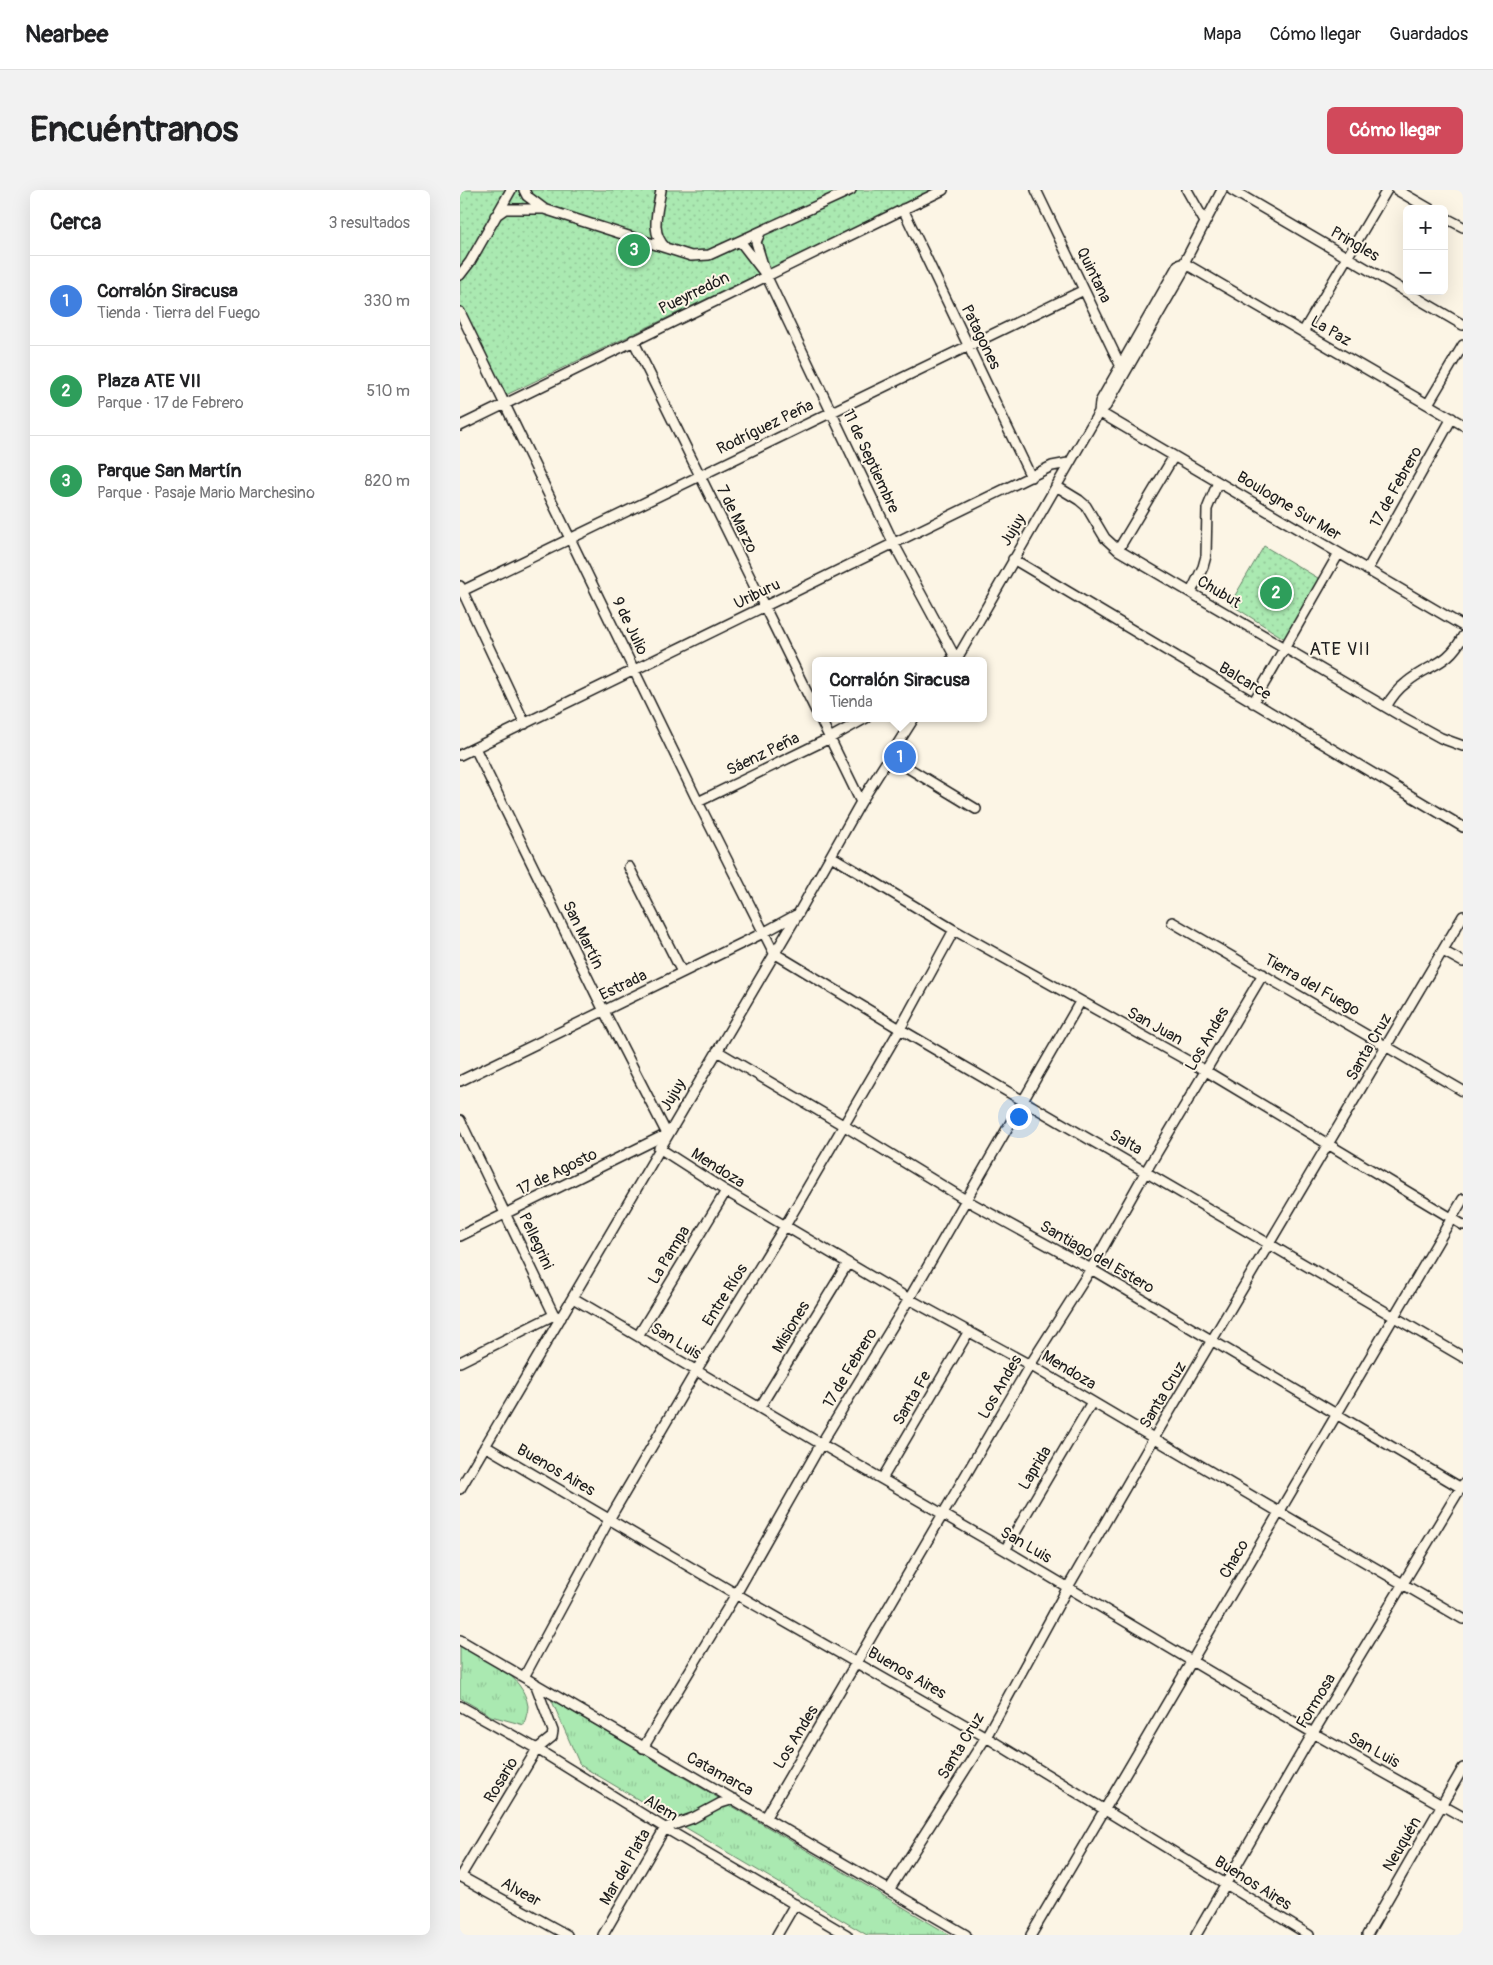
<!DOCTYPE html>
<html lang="es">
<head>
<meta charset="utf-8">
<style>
  body { margin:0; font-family:Pangolin,sans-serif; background:#f2f2f2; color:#202124 }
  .controls { position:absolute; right:15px; top:15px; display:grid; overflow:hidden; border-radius:8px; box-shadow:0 5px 20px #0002 }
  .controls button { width:45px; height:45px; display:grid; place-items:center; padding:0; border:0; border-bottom:1px solid #e0e0e0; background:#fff; color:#202124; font:25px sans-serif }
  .you { position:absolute; left:558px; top:926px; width:18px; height:18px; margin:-12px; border:4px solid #fff; border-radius:50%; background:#1a73e8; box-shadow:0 0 0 8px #1a73e833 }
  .badge { display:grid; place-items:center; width:32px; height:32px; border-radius:50%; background:#d1495b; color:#fff; font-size:16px; font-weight:700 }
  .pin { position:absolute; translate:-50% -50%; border:2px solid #fff; box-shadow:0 1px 5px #0006 }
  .popup { position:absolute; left:352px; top:467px; width:175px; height:65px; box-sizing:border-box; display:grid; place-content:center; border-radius:8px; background:#fff; filter:drop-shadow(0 1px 4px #0005); font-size:16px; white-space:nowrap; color:#757577 }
  .popup b { font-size:19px; color:#202124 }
  .popup::after { content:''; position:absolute; left:50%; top:100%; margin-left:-10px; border:10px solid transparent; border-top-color:#fff }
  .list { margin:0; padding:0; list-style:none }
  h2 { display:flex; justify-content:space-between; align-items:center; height:65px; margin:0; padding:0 20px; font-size:21px }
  h2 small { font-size:16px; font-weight:400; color:#757577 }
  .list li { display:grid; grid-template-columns:32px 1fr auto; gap:15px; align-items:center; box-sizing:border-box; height:90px; padding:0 20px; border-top:1px solid #e0e0e0 }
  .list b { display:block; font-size:19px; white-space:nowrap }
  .list p { margin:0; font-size:16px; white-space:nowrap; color:#757577 }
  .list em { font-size:16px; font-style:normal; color:#757577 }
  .map { position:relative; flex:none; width:1003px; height:1745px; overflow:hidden; border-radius:8px }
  header { display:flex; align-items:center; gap:30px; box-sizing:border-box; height:70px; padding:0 25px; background:#fff; border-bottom:1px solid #e0e0e0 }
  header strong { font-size:24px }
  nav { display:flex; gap:28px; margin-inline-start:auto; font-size:18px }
  .intro { display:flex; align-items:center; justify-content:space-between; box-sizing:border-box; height:120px; padding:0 30px }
  h1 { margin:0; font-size:35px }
  .button { padding:12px 22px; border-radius:8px; background:#d1495b; color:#fff; font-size:18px; font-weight:700 }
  main { display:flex; gap:30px; padding:0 30px }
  aside { flex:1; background:#fff; border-radius:8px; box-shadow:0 5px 20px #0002 }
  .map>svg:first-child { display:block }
  .grass { fill:url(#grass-tufts); stroke:#638266 }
  .park { fill:url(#park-dots); stroke:#638266 }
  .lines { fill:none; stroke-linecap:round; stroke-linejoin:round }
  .minor-casing { stroke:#1c1c1c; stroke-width:12 }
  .minor { stroke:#fcf5e5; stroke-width:9 }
  .labels { text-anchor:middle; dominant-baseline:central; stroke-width:4; stroke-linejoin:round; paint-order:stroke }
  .street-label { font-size:16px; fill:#1c1c1c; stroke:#fcf5e5 }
  .neighbourhood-label { font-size:18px; letter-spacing:1px; fill:#1c1c1c; stroke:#fcf5e5 }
</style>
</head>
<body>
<header>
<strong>Nearbee</strong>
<nav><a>Mapa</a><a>Cómo llegar</a><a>Guardados</a></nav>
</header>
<div class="intro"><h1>Encuéntranos</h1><a class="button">Cómo llegar</a></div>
<main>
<aside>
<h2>Cerca<small>3 resultados</small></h2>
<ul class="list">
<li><span class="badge" style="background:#3f7fe0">1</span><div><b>Corralón Siracusa</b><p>Tienda · Tierra del Fuego</p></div><em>330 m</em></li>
<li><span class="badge" style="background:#2e9e5b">2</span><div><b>Plaza ATE VII</b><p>Parque · 17 de Febrero</p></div><em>510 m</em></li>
<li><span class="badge" style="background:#2e9e5b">3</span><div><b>Parque San Martín</b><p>Parque · Pasaje Mario Marchesino</p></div><em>820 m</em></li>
</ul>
</aside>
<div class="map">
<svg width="1003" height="1745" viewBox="0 0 1003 1745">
  <defs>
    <pattern id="grass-tufts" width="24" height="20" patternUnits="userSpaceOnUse" patternTransform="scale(1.25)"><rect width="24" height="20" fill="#aae9b1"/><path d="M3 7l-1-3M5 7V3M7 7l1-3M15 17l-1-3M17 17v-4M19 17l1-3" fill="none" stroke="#92c798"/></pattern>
    <pattern id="park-dots" width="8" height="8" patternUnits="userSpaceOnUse" patternTransform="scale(1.25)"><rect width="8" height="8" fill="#aae9b1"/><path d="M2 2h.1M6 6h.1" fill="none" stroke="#92c798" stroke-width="1.8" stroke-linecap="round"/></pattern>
  </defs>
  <rect width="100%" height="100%" fill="#fcf5e5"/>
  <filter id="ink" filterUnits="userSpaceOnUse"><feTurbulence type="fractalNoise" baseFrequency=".02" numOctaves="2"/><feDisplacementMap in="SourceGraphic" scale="10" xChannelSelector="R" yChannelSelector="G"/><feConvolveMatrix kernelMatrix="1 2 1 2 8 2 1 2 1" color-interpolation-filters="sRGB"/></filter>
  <g filter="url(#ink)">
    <path class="grass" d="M0 1454C25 1468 63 1484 68 1516 68 1522 65 1529 64 1535L31 1526 0 1508Z
      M91 1509 490 1745H407L120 1575Z"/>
    <path class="park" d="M0 0H474L46 205 0 121Z
      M804 356 863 391 828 451 770 414Z"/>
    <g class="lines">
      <g class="minor-casing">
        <path id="minor" d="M64 0 67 6 83 18
          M201 0C198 20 189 43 206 58
          M576 0 664 183
          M727 0 745 32
          M772 0 1003 135
          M937 0 970 19
          M443 19 571 287
          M35 26 45 19H84L231 66 249 65 391 0
          M984 27 1003 37
          M300 43 296 52 306 85 434 354 495 467
          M279 52 283 55 303 81
          M724 73 1003 235
          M724 73 762 0
          M0 85 10 72 51 0
          M0 122 238 612 314 763 440 839 1003 1167
          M843 142 927 0
          M173 150 356 521
          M968 214 1003 155
          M639 222 1003 436
          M639 222 640 212 718 75 724 73
          M0 236 483 0
          M596 296 619 310 626 316 645 348 658 360 941 526 981 548 1003 556
          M658 360 714 266
          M553 369 1003 637
          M907 380 992 228
          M0 396 65 534
          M0 402 624 100
          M731 402 743 377 746 366 747 319 758 292
          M490 471 499 465 639 222 646 216 725 78 724 73
          M793 513 879 363
          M926 517C931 508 938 499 946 493 968 474 988 476 1003 446
          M360 528 401 612
          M0 565 592 276 608 273
          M430 567 516 619
          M238 612 370 548 406 528
          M371 666 494 740 746 881 1003 1035
          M169 677 222 782
          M712 732 1003 901
          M983 761 1003 772
          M257 861 383 935 506 1010 631 1079 1003 1299
          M0 891 303 743 336 725
          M0 930 94 1125 101 1128
          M199 958 266 1001 449 1109 570 1175 819 1322 1003 1429
          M0 1046 207 944 144 821 15 558
          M113 1108 361 1254 545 1360 853 1543 1003 1627
          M178 1146 266 1001
          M0 1172 94 1125
          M300 1217 388 1073
          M25 1256 276 1404 526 1547 849 1745
          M422 1289 509 1141
          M0 1299 338 724 401 612 454 528
          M545 1360 632 1212
          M0 1450 506 1745
          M64 1487 150 1328 236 1181 325 1036 440 839 494 740
          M0 1516 77 1559 205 1638 387 1745
          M183 1558 276 1404 361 1254 449 1109 620 812
          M306 1627 570 1175 631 1079 686 981 803 784
          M0 1686 107 1745
          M0 1687 77 1559 92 1547 93 1541 75 1493
          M429 1700 526 1547 608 1397 694 1248 1003 726
          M143 1745 205 1638 233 1628 261 1613 274 1609
          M317 1745 335 1714
          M571 1745 1003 1009
          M736 1745 853 1543 1003 1294
          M907 1745 1003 1578"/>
      </g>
      <use href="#minor" class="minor"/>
    </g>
  </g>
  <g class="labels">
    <g class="street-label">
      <text transform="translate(895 54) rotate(30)">Pringles</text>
      <text transform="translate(634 85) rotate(64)">Quintana</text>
      <text transform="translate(234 103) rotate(-26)">Pueyrredón</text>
      <text transform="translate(871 141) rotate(30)">La Paz</text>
      <text transform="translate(521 147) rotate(64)">Patagones</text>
      <text transform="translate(305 237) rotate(-26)">Rodríguez Peña</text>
      <text transform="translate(411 271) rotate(65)">11 de Septiembre</text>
      <text transform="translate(936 297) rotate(-61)">17 de Febrero</text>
      <text transform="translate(829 316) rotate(31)">Boulogne Sur Mer</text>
      <text transform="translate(277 329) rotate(64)">7 de Marzo</text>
      <text transform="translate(553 340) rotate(-59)">Jujuy</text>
      <text transform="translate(759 402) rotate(31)">Chubut</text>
      <text transform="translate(297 404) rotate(-26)">Uriburu</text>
      <text transform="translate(170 436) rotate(64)">9 de Julio</text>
      <text transform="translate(785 491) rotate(31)">Balcarce</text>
      <text transform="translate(303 564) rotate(-26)">Sáenz Peña</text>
      <text transform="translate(123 745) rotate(64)">San Martín</text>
      <text transform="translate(163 795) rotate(-26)">Estrada</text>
      <text transform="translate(852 795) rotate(30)">Tierra del Fuego</text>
      <text transform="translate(695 836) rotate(29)">San Juan</text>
      <text transform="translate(747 849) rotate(-60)">Los Andes</text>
      <text transform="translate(909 857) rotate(-60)">Santa Cruz</text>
      <text transform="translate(213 905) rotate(-59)">Jujuy</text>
      <text transform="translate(666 952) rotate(30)">Salta</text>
      <text transform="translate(258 978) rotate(32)">Mendoza</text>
      <text transform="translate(97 982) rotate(-26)">17 de Agosto</text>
      <text transform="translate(76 1051) rotate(65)">Pellegrini</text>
      <text transform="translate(209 1065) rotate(-59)">La Pampa</text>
      <text transform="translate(637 1067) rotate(30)">Santiago del Estero</text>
      <text transform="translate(265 1105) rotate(-58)">Entre Ríos</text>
      <text transform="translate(331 1137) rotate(-59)">Misiones</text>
      <text transform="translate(216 1151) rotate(31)">San Luis</text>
      <text transform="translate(390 1178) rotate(-59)">17 de Febrero</text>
      <text transform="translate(609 1180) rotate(31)">Mendoza</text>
      <text transform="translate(540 1197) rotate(-60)">Los Andes</text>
      <text transform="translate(703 1205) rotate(-59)">Santa Cruz</text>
      <text transform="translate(452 1208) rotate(-60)">Santa Fe</text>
      <text transform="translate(575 1278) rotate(-59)">Laprida</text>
      <text transform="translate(96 1280) rotate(30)">Buenos Aires</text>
      <text transform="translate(566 1355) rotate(30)">San Luis</text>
      <text transform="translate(774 1369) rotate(-60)">Chaco</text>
      <text transform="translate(447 1483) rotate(30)">Buenos Aires</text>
      <text transform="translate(856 1511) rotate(-59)">Formosa</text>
      <text transform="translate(336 1547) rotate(-59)">Los Andes</text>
      <text transform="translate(501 1556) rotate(-59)">Santa Cruz</text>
      <text transform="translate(914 1560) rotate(29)">San Luis</text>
      <text transform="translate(260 1584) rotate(29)">Catamarca</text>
      <text transform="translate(41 1590) rotate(-59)">Rosario</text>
      <text transform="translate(201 1618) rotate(31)">Alem</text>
      <text transform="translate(942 1654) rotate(-60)">Neuquén</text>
      <text transform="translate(165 1677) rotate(-60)">Mar del Plata</text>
      <text transform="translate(793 1693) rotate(32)">Buenos Aires</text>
      <text transform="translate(61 1702) rotate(29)">Alvear</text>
    </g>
    <g class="neighbourhood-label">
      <text x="880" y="459">ATE VII</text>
    </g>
  </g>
</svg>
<div class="controls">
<button>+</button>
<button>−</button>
</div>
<div class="you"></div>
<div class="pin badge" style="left:440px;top:567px;background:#3f7fe0">1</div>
<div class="popup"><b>Corralón Siracusa</b>Tienda</div>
<div class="pin badge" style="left:816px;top:403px;background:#2e9e5b">2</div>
<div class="pin badge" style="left:174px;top:60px;background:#2e9e5b">3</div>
</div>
</main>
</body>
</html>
